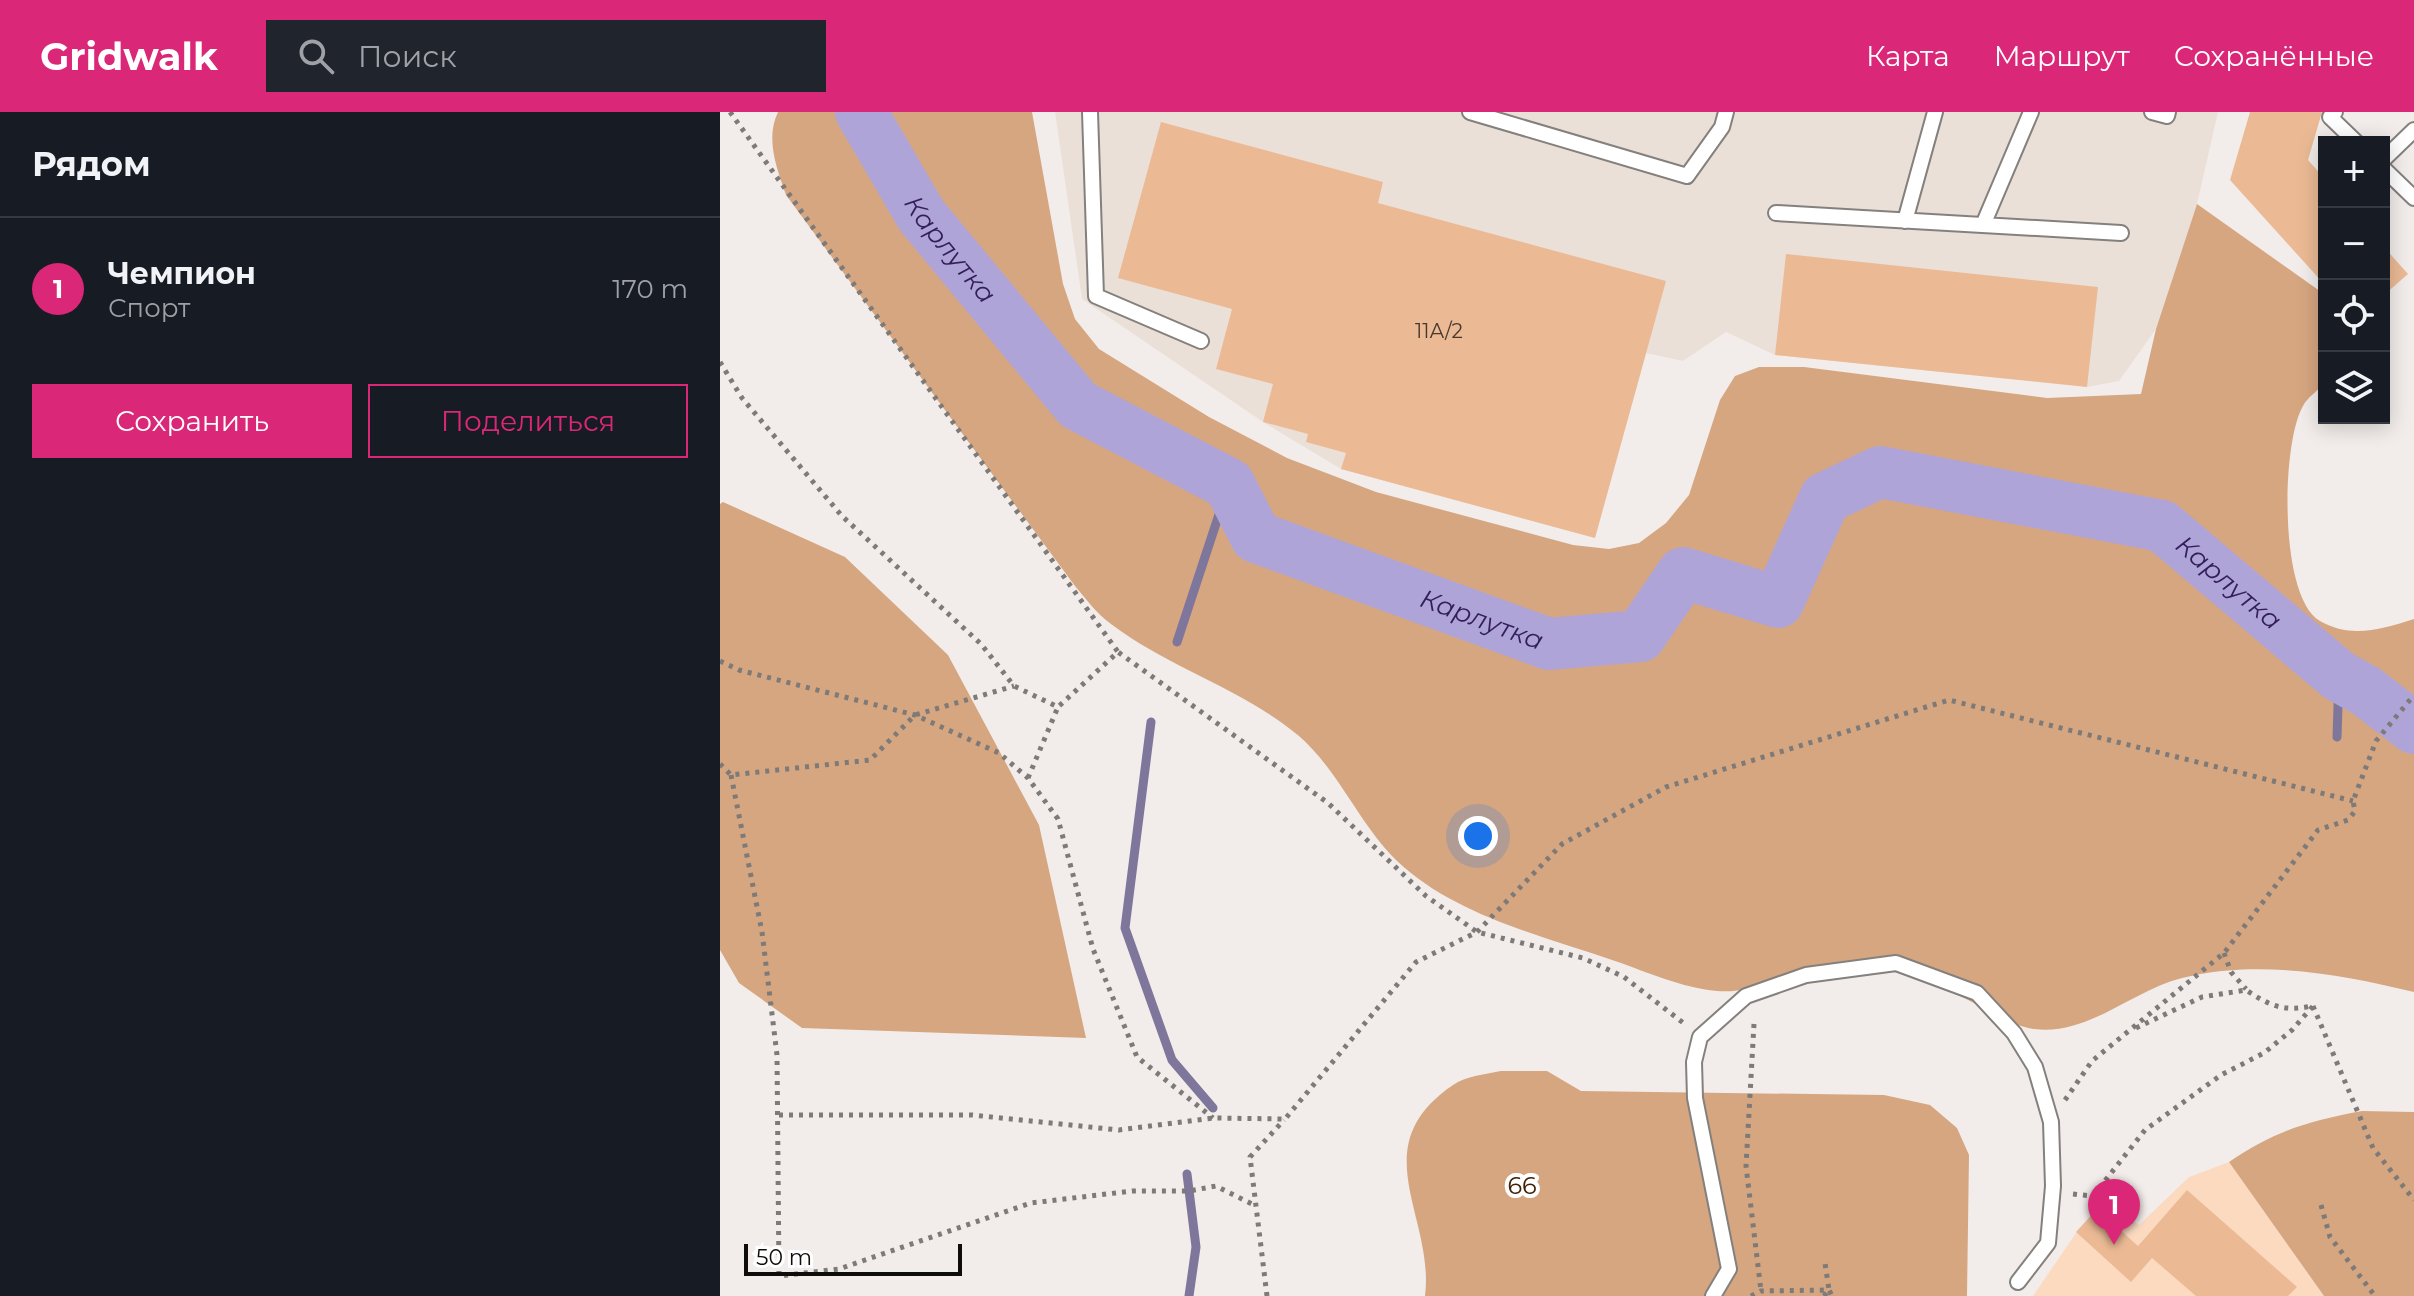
<!DOCTYPE html>
<html lang="ru">
<head>
<meta charset="utf-8">
<style>
  body { margin:0; font-family:Montserrat,sans-serif; background:#20242c; color:#f1f3f6 }
  .controls { position:absolute; right:24px; top:24px; display:grid; overflow:hidden; border-radius:0px; box-shadow:0 4px 20px #0003 }
  .controls button { width:72px; height:72px; display:grid; place-items:center; padding:0; border:0; border-bottom:2px solid #363941; background:#171b24; color:#f1f3f6; font:40px sans-serif }
  .scale { position:absolute; left:24px; bottom:20px; width:218px; box-sizing:border-box; padding-left:8px; border:4px solid #0f0d0c; border-top:0; font-size:22px; line-height:28px; white-space:nowrap; color:#0f0d0c; -webkit-text-stroke:6px #fff; paint-order:stroke }
  .you { position:absolute; left:758px; top:724px; width:28px; height:28px; margin:-20px; border:6px solid #fff; border-radius:50%; background:#1a73e8; box-shadow:0 0 0 12px #1a73e833 }
  .badge { display:grid; place-items:center; width:52px; height:52px; border-radius:50%; background:#db2777; color:#fff; font-size:26px; font-weight:700 }
  .pin { position:absolute; translate:-50% -66px; filter:drop-shadow(0 2px 4px #0008) }
  .pin::after { content:''; position:absolute; top:42px; width:28px; height:24px; background:inherit; clip-path:polygon(0 0,100% 0,50% 100%) }
  .list { margin:0; padding:0; list-style:none }
  h2 { display:flex; justify-content:space-between; align-items:center; height:104px; margin:0; padding:0 32px; font-size:34px }
  h2 small { font-size:26px; font-weight:400; color:#9ea1a6 }
  .list li { display:grid; grid-template-columns:52px 1fr auto; gap:24px; align-items:center; box-sizing:border-box; height:144px; padding:0 32px; border-top:2px solid #363941 }
  .list b { display:block; font-size:30px; white-space:nowrap }
  .list p { margin:0; font-size:26px; white-space:nowrap; color:#9ea1a6 }
  .list em { font-size:26px; font-style:normal; color:#9ea1a6 }
  .actions { display:flex; gap:16px; padding:24px 32px }
  .actions a { flex:1; padding:18px 0; border:2px solid #db2777; border-radius:0px; text-align:center; font-size:28px; color:#db2777 }
  .actions .main { background:#db2777; color:#fff }
  .icon { flex:none; width:44px; height:44px; fill:none; stroke:currentColor; stroke-width:2; stroke-linecap:round; stroke-linejoin:round }
  .map { position:relative; flex:none; width:1694px; height:1184px; overflow:hidden }
  header { display:flex; align-items:center; gap:48px; box-sizing:border-box; height:112px; padding:0 40px; background:#db2777; color:#fff }
  header strong { font-size:38px }
  nav { display:flex; gap:44px; margin-inline-start:auto; font-size:28px }
  .search { width:560px; height:72px; background:#20242c; display:flex; align-items:center; gap:20px; box-sizing:border-box; padding:0 28px; border-radius:0px; color:#9ea1a6; font-size:30px }
  main { display:flex }
  aside { flex:1; background:#171b24 }
  .map>svg:first-child { display:block }
  .built { fill:#ebe0d8 }
  .green { fill:#fbdac0 }
  .forest { fill:#d6a681 }
  .lines { fill:none; stroke-linecap:round; stroke-linejoin:round }
  .stream { stroke:#7f779b; stroke-width:9 }
  .river { stroke:#afa4d8; stroke-width:52 }
  .building { fill:#ebba95 }
  .lane-casing { stroke:#84807d; stroke-width:18 }
  .path { stroke:#7d7a78; stroke-width:5; stroke-dasharray:4 6; stroke-linecap:butt }
  .lane { stroke:#fff; stroke-width:14 }
  .labels { text-anchor:middle; dominant-baseline:central; stroke-width:8; stroke-linejoin:round; paint-order:stroke }
  .number-label { font-size:20px; fill:#46382e }
  .park-label { font-size:24px; fill:#412204; stroke:#fff }
  .water-label { font-size:26px; font-style:italic; fill:#331e5c; stroke:#fff }
</style>
</head>
<body>
<header>
<strong>Gridwalk</strong>
<div class="search"><svg class="icon" aria-label="search" viewBox="0 0 24 24"><circle cx="10" cy="10" r="6"/><path d="M15 15l6 6"/></svg>Поиск</div>
<nav><a>Карта</a><a>Маршрут</a><a>Сохранённые</a></nav>
</header>
<main>
<aside>
<h2>Рядом<small></small></h2>
<ul class="list">
<li><span class="badge">1</span><div><b>Чемпион</b><p>Спорт</p></div><em>170 m</em></li>
</ul>
<div class="actions"><a class="main">Сохранить</a><a>Поделиться</a></div>
</aside>
<div class="map">
<svg width="1694" height="1184" viewBox="0 0 1694 1184">
  <rect width="100%" height="100%" fill="#f2edea"/>
  <path class="built" d="M335 0H1498L1477 92 1436 217 1399 269 1367 275 1055 243 1006 220 963 249 926 241 875 426 621 357 543 310 362 187Z"/>
  <path class="green" d="M1509 1050 1604 1184H1313L1356 1121 1384 1091 1419 1113 1469 1065Z"/>
  <path class="forest" d="M58 0H312L343 172 355 207 379 237 489 305 567 346 656 380 853 433 889 437 919 431 946 411 969 383 1000 288 1015 264 1039 255H1084L1327 286 1421 282 1436 217 1477 92 1604 182V272C1597 279 1587 286 1583 294 1561 332 1559 486 1600 509 1631 527 1662 517 1694 507V880C1621 862 1536 847 1462 866 1413 878 1368 924 1314 917 1292 914 1271 900 1252 890 1219 872 1176 853 1138 854 1093 855 1041 882 997 879 962 876 927 860 895 849 822 824 734 803 677 749 639 712 619 659 579 624 523 577 449 556 391 512 377 502 366 487 355 474L66 83C57 57 45 27 58 0Z
    M3 390 125 445 228 543 319 713 366 926 82 916 19 871 0 838V392Z
    M781 959H827L861 979 1164 983 1210 993 1237 1016 1249 1043 1247 1184H705C715 1104 642 1035 733 973 745 964 767 962 781 959Z
    M1642 999 1694 1000V1184H1604L1509 1050C1555 1019 1588 1009 1642 999Z"/>
  <g class="lines">
    <path class="stream" d="M457 530 509 372
      M431 610 405 816 452 948 493 996
      M1617 625 1619 564
      M467 1062 476 1135 469 1184"/>
    <path class="river" id="s1" d="M141 0 201 103 358 293 509 372 536 425 829 532 920 524 963 461 1058 490 1105 386 1160 360 1442 414 1619 564 1646 579 1694 616"/>
  </g>
  <path class="building" d="M1530 0H1602L1588 48 1604 66V172L1510 68Z
    M441 10 663 70 658 91 946 169 875 426 621 357 626 341 586 330 588 322 543 310 553 272 496 257 512 197 398 166Z
    M1664 135 1688 162 1664 183Z
    M1066 142 1378 175 1367 275 1055 243Z
    M1467 1078 1577 1175 1568 1184H1476L1432 1146 1411 1170 1356 1120 1377 1097 1418 1134Z"/>
  <g class="lines">
    <g class="lane-casing">
      <path id="lane" d="M370 0 376 184 481 229
        M750 0 967 64 1002 15 1006 0
        M1432 0 1447 4 1448 0
        M1615 0 1610 5 1636 30
        M1664 47 1694 18
        M1664 57 1694 86
        M1056 101 1401 121
        M1185 109 1215 0
        M1263 113 1311 0
        M993 1184 1009 1157 975 986 974 950 980 925 1026 884 1086 863 1176 851 1257 881 1294 921 1315 955 1331 1010 1333 1074 1328 1131 1298 1170"/>
    </g>
    <path class="path" d="M10 0 398 540
      M0 250 22 286 122 404 261 532 294 574 338 595 398 540 608 691 706 784 757 820 863 846 904 865 966 913
      M0 549 19 558 195 603 279 641 308 666 338 707 373 837 417 945 493 1006
      M0 652 11 663 150 648 195 603 294 574
      M11 663 42 820 57 943 59 1164 119 1157 311 1091 412 1079H469L496 1074 536 1094
      M308 666 338 595
      M1504 841 1511 860 1526 877
      M1593 894 1653 1036 1694 1088
      M1034 912 1026 1054 1041 1179
      M1416 916 1482 885 1526 878C1550 894 1564 900 1592 894
      M1345 988 1372 949 1504 841 1598 718 1628 708 1635 699 1633 689 1656 629 1694 583
      M59 1003H252L399 1018 493 1006 565 1007 696 850 757 820 842 732 946 675 1229 588 1633 689
      M1353 1082 1373 1084 1425 1018 1501 963 1544 941 1572 918 1593 894
      M1601 1093 1610 1125 1655 1184
      M547 1184 530 1045 564 1008
      M1031 1184 1041 1179 1109 1178 1112 1184
      M1104 1184 1109 1178 1105 1151"/>
    <use href="#lane" class="lane"/>
  </g>
  <g class="labels">
    <g class="number-label">
      <text x="719" y="219">11А/2</text>
    </g>
    <g class="park-label">
      <text x="802" y="1073">66</text>
    </g>
    <g class="water-label">
      <text stroke="none"><textPath href="#s1" startOffset="164">Карлутка</textPath></text>
      <text stroke="none"><textPath href="#s1" startOffset="1724">Карлутка</textPath></text>
      <text stroke="none"><textPath href="#s1" startOffset="836">Карлутка</textPath></text>
    </g>
  </g>
</svg>
<div class="controls">
<button>+</button>
<button>−</button>
<button><svg class="icon" aria-label="locate" viewBox="0 0 24 24"><circle cx="12" cy="12" r="6"/><path d="M12 2v4M12 18v4M2 12h4M18 12h4"/></svg></button>
<button><svg class="icon" aria-label="layers" viewBox="0 0 24 24"><path d="M12 4l9 5-9 5-9-5zM3 14l9 5 9-5"/></svg></button>
</div>
<div class="scale">50 m</div>
<div class="you"></div>
<div class="pin badge" style="left:1394px;top:1133px">1</div>
</div>
</main>
</body>
</html>
